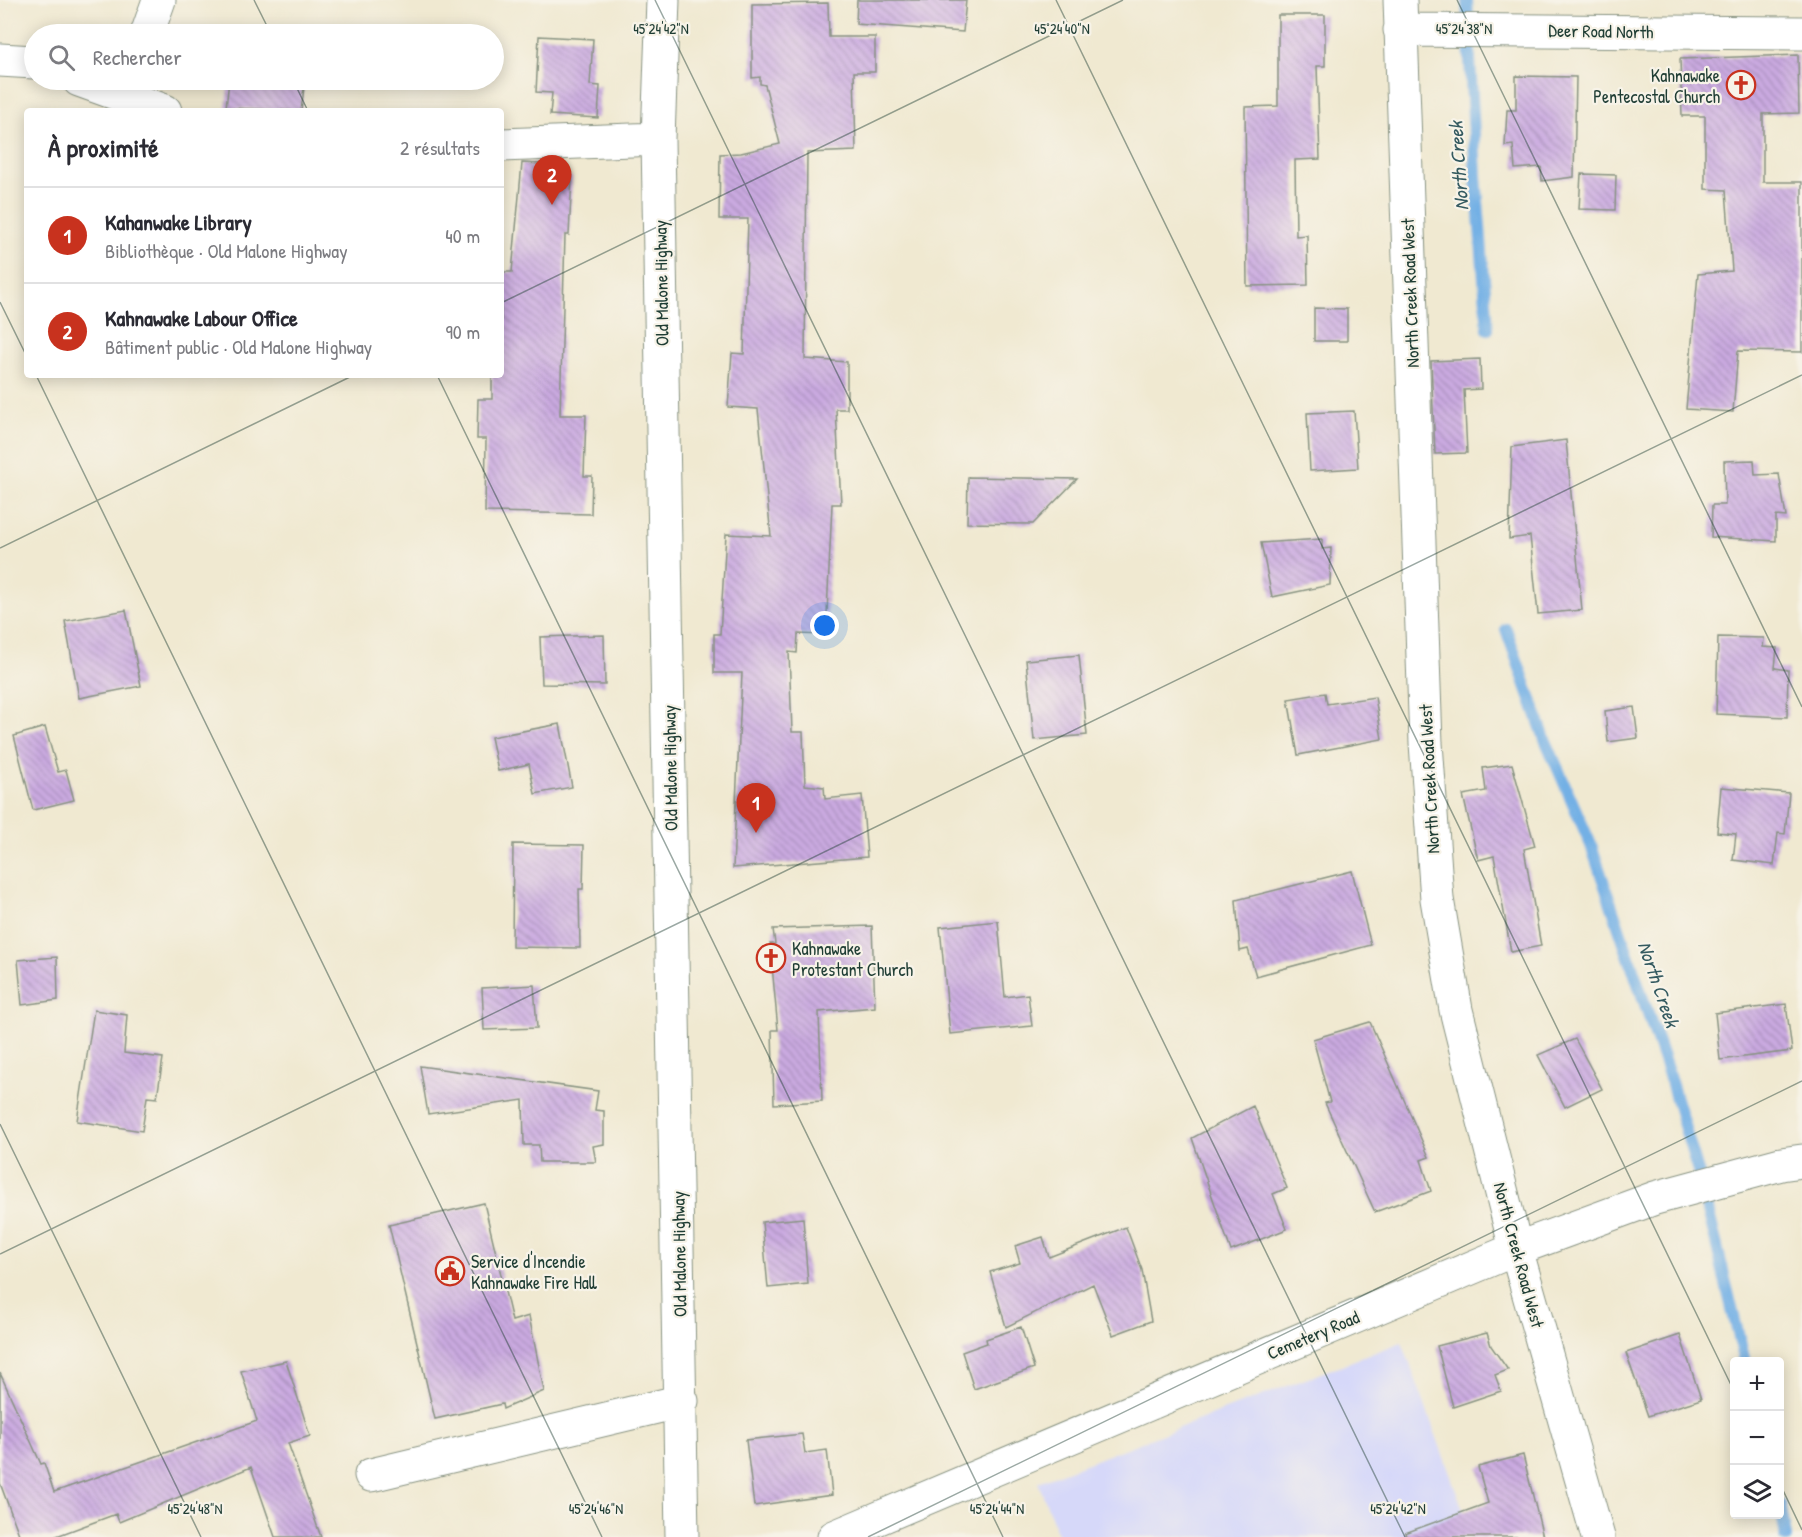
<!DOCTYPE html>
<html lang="fr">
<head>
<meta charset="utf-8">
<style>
  body { margin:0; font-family:"Patrick Hand",sans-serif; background:#f2f2f3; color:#2b2b33 }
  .controls { position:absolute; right:18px; bottom:18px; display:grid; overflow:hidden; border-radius:6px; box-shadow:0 3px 15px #0003 }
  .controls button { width:54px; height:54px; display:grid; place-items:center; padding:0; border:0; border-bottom:2px solid #e1e1e2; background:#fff; color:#2b2b33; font:30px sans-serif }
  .you { position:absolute; left:825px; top:626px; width:21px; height:21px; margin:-15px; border:4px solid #fff; border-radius:50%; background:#1a73e8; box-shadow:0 0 0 9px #1a73e833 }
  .badge { display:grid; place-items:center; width:39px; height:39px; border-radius:50%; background:#c8321e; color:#fff; font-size:20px; font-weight:700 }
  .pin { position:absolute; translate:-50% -50px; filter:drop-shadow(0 2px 3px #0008) }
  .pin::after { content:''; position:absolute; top:32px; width:21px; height:18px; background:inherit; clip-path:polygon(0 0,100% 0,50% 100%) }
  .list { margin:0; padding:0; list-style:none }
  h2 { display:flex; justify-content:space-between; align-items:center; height:78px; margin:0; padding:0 24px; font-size:26px }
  h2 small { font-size:20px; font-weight:400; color:#7c7c81 }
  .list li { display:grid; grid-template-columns:39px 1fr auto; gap:18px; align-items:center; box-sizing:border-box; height:96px; padding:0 24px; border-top:2px solid #e1e1e2 }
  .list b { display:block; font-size:22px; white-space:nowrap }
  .list p { margin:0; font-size:20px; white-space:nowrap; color:#7c7c81 }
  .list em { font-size:20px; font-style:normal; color:#7c7c81 }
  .icon { flex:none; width:33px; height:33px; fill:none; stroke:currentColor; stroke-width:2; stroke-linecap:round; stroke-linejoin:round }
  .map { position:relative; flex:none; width:1802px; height:1537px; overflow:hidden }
  .search { position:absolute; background:#fff; box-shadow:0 3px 15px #0003; left:24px; top:24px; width:480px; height:66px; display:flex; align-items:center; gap:15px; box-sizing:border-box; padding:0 21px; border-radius:33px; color:#7c7c81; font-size:22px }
  .panel { position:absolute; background:#fff; box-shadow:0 3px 15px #0003; left:24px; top:108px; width:480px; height:270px; border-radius:6px }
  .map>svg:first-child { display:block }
  .built { fill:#d6d8f9 }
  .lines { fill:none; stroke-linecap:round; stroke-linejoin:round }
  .stream { stroke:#73b0e5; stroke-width:12 }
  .building { fill:url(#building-back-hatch) }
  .minor-casing { stroke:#889382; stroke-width:35 }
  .minor { stroke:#fff; stroke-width:33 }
  .ticks { fill:none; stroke:#1f3d34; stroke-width:1.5; stroke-opacity:0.45 }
  .labels { text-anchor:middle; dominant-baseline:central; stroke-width:4.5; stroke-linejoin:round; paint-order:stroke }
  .street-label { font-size:18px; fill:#1f3d34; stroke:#f7f3e8 }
  .poi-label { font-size:18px; fill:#1f3d34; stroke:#f7f3e8; text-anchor:start }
  .water-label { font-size:20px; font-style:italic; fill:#345a60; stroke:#f7f3e8 }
  .ticks-label { font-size:15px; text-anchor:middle; fill:#1f3d34; stroke:#f7f3e8; stroke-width:4.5; stroke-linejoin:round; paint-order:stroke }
</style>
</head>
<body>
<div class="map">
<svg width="1802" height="1537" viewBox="0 0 1802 1537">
  <defs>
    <pattern id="building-back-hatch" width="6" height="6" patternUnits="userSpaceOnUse" patternTransform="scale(1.5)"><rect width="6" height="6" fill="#cbaae1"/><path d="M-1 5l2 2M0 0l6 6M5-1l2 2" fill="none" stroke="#a48cb7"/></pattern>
  </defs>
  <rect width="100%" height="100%" fill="#f7f3e8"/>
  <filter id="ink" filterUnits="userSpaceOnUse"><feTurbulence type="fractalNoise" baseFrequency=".0167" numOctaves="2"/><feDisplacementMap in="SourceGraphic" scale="12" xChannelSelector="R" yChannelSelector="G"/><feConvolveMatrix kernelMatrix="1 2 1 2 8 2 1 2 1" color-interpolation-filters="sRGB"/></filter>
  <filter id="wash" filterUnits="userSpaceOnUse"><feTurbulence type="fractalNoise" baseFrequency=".008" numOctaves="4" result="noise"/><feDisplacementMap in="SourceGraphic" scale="24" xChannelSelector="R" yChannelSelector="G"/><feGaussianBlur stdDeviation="1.35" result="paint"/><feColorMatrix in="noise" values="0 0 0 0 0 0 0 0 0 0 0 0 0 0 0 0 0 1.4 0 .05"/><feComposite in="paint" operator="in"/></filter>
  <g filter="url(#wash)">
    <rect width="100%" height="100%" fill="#f0e9d1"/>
    <path class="built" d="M1402 1342 1473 1537H1059L1038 1482Z"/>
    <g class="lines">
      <path class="stream" d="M1467 0 1476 176 1488 329
        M1506 629 1545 739 1591 845 1668 1072 1702 1185 1745 1362
        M1780 1504 1786 1537"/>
    </g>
    <g id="blocks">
      <path class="building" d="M857 0H966L963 32 856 24Z
        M828 3 829 37H875V72H854L856 151 807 153 805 359 847 362V409H836L841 504H832L826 635 798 634 797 653 789 652 792 732H803L805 785 824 787 825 799 862 795 867 857 733 868 742 673H714V634H720L726 534 771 536 758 409 728 407 732 353 744 354 748 219H719L720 154 741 153 780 144 765 85 760 84V77L752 78V4Z
        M1278 15H1325V66H1317L1320 159 1295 160 1296 236 1307 235 1308 285 1247 286 1245 107 1278 106Z
        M539 36 593 39 590 85 600 86 598 118 550 115 552 93 536 92Z
        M1798 55 1799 113 1763 114V182H1802V352L1738 351 1733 412 1686 409 1698 274 1732 271 1726 190 1705 189V116H1682L1680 59Z
        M1516 76 1576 77 1574 177 1542 181 1541 167 1515 169 1513 145 1505 146 1507 110H1516Z
        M229 80H305L301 111 226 108Z
        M522 163 560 165 559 176 572 177 569 235H565L560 415H586L584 476H592L591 514 485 512 486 439H477L478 399H492V375H501V272H512Z
        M1581 174 1616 175 1615 210 1579 209Z
        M1314 308 1347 309V341H1314Z
        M1480 359 1481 389 1464 390 1467 453 1435 454 1431 361Z
        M1354 411 1358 468 1310 471 1307 413Z
        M1566 440 1582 610 1538 614 1530 536 1509 539 1512 447Z
        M1754 460 1755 475 1779 474 1786 517 1776 516V541L1711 537 1712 505H1725L1724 461Z
        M968 477 1077 479 1033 524 967 523Z
        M1322 539V549L1331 548 1330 585 1272 597 1261 543Z
        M126 610 141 686 79 698 65 621Z
        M604 635 605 685 542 684 540 637Z
        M1718 637 1764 638 1763 647 1777 648 1775 668 1788 670 1787 717 1716 714Z
        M1079 655 1087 735 1034 740 1026 660Z
        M1325 693 1327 704 1375 697 1382 739 1298 755 1288 699Z
        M1634 707 1638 738 1608 742 1605 711Z
        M560 724 572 787 535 794 529 764 498 771 491 737Z
        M45 727 58 772 66 770 74 800 33 810 14 736Z
        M1512 764 1535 846 1524 849 1541 946 1511 952 1494 856 1478 860 1463 795 1486 791 1483 768Z
        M1721 787 1789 793 1785 834 1778 833 1774 865 1733 860 1736 834 1717 832Z
        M513 844 584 845 583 889H579L580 948 512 947Z
        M1352 871 1371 945 1256 976 1248 949 1240 951 1236 900Z
        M998 921 1005 997 1028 994 1032 1026 950 1034 940 927Z
        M872 926 875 1007 819 1012 822 1101 774 1104 772 1030H778L770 944H775L773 929Z
        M57 957 58 1000 22 1005 18 960Z
        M534 985 537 1028 484 1030 482 988Z
        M1786 1004 1792 1051 1720 1060 1715 1013Z
        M94 1010 127 1015 124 1053 163 1058 157 1098 147 1097 142 1131 77 1121Z
        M1370 1022 1429 1157 1421 1160 1431 1191 1375 1212 1325 1103 1330 1102 1313 1039Z
        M1575 1039 1602 1089 1565 1107 1538 1055Z
        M420 1066 598 1091 595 1110 604 1111V1144L593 1146 596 1162H540L539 1145H524L523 1100 428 1114Z
        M1253 1106 1287 1188 1273 1194 1287 1229 1231 1251 1192 1138Z
        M484 1203 512 1321 529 1316 544 1391 503 1409 502 1404 435 1419 389 1225Z
        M803 1218 808 1284 768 1288 762 1222Z
        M1126 1227 1142 1270 1151 1321 1113 1335 1093 1284 1006 1327 990 1272 1020 1263 1015 1246 1043 1237 1049 1257Z
        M1021 1327 1034 1368 974 1389 962 1352 987 1343 986 1339Z
        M1487 1333 1491 1346 1508 1370 1495 1375 1501 1391 1453 1407 1437 1346Z
        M1680 1335 1701 1399 1648 1416 1626 1353Z
        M286 1361 310 1436 288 1443 321 1537H275L251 1467 119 1522 116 1514 54 1537H20L0 1483V1373L41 1464 44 1463 54 1492 257 1421 241 1371Z
        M802 1434 805 1453 827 1450 832 1495 754 1506 746 1440Z
        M1523 1455 1543 1537H1406L1405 1533 1488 1503 1478 1467Z"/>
    </g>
  </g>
  <g filter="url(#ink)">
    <use href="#blocks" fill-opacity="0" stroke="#889382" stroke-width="1.5"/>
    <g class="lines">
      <g class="minor-casing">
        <path id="minor" d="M663 0 658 139 682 1537
          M1400 0 1426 743 1437 899 1456 1010 1516 1249 1598 1537
          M1400 30 1802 33
          M147 34 159 0
          M0 60 34 62
          M79 80 165 111
          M501 145 658 139
          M371 1475 682 1401
          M834 1537 1516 1249 1655 1198 1781 1164 1802 1161"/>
      </g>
      <use href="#minor" class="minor"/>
    </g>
  </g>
  <path class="ticks" d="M254 0 271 34M655 0 1405 1537M1056 0 1734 1391M1457 0 1802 707M293 80 308 111M0 302 27 357M501 303 1123 0M36 375 602 1537M437 375 1003 1537M0 548 354 375M0 1124 201 1537M0 1254 1802 375M1780 1484 1802 1530M868 1537 1802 1081"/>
  <defs>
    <g id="church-ring" transform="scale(1.5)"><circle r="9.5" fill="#f7f3e8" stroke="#c8321e" stroke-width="1.5"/><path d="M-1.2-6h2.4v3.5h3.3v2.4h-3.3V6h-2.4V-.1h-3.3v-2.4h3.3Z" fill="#c8321e"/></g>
    <g id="civic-ring" transform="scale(1.5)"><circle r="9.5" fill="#f7f3e8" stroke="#c8321e" stroke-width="1.5"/><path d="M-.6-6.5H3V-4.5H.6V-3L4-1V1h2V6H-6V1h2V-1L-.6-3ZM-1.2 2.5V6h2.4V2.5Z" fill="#c8321e"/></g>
  </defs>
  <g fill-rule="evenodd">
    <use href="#church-ring" x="1741" y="85"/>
    <use href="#church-ring" x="771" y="958"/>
    <use href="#civic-ring" x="450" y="1271"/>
  </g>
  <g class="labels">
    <g class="street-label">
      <text transform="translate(1601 31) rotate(1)">Deer Road North</text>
      <text transform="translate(661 283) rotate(-91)">Old Malone Highway</text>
      <text transform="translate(1410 293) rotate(-92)">North Creek Road West</text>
      <text transform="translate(670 768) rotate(-91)">Old Malone Highway</text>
      <text transform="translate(1429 779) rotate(-93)">North Creek Road West</text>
      <text transform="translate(679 1254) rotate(-91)">Old Malone Highway</text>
      <text transform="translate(1519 1255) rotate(75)">North Creek Road West</text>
      <text transform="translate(1313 1335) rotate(-23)">Cemetery Road</text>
    </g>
    <g class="poi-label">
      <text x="1720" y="75" text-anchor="end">Kahnawake<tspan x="1720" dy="21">Pentecostal Church</tspan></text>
      <text x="792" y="948">Kahnawake<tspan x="792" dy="21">Protestant Church</tspan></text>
      <text x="471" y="1261">Service d'Incendie<tspan x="471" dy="21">Kahnawake Fire Hall</tspan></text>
    </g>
    <g class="water-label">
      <text transform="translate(1458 166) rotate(-94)">North Creek</text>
      <text transform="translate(1659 984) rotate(71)">North Creek</text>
    </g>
  </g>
  <g class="ticks-label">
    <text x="1062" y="34">45°24'40"N</text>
    <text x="1464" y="34">45°24'38"N</text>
    <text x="661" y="34">45°24'42"N</text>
    <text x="195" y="1514">45°24'48"N</text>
    <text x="596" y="1514">45°24'46"N</text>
    <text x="997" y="1514">45°24'44"N</text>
    <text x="1398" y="1514">45°24'42"N</text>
  </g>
</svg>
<div class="controls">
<button>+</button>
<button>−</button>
<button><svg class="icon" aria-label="layers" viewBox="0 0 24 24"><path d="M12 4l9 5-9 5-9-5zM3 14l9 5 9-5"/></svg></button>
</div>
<div class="you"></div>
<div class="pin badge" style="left:756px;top:833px">1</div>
<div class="pin badge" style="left:552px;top:205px">2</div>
<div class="search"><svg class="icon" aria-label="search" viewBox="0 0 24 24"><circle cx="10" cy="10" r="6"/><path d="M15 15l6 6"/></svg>Rechercher</div>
<section class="panel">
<h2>À proximité<small>2 résultats</small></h2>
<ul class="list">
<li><span class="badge">1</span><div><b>Kahanwake Library</b><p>Bibliothèque · Old Malone Highway</p></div><em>40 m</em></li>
<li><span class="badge">2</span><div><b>Kahnawake Labour Office</b><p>Bâtiment public · Old Malone Highway</p></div><em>90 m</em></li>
</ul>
</section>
</div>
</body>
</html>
